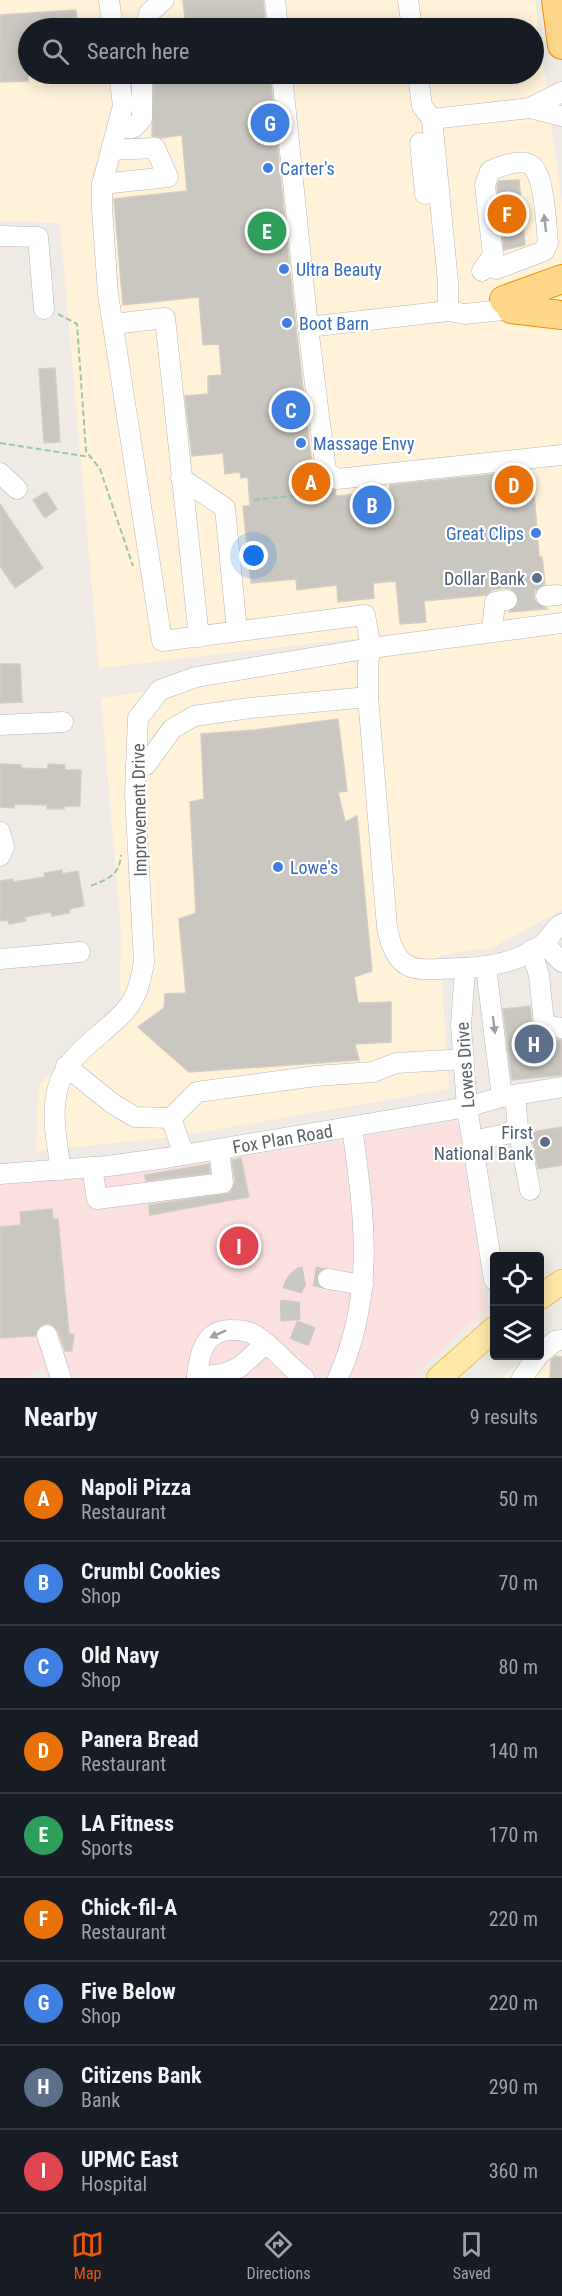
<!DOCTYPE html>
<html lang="en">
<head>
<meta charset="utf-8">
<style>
  body { margin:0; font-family:"Roboto Condensed",sans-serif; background:#242831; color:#f1f3f6 }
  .controls { position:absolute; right:18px; bottom:18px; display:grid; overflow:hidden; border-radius:6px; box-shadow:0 3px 15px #0003 }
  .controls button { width:54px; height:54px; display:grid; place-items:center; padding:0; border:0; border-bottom:2px solid #363941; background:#171b24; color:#f1f3f6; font:30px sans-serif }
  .you { position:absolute; left:254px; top:556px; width:21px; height:21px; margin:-15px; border:4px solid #fff; border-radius:50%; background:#1a73e8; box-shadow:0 0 0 9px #1a73e833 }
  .badge { display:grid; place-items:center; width:39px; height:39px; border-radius:50%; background:#ea580c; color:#fff; font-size:20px; font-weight:700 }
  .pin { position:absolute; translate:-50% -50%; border:3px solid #fff; box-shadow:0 2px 6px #0006 }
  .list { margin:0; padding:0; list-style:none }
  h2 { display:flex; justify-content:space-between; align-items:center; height:78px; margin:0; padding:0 24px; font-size:26px }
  h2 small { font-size:20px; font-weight:400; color:#9ea1a6 }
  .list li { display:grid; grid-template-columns:39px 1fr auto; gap:18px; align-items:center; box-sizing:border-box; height:84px; padding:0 24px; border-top:2px solid #363941 }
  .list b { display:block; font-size:22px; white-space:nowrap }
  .list p { margin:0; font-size:20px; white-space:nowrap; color:#9ea1a6 }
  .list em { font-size:20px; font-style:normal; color:#9ea1a6 }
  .icon { flex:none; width:33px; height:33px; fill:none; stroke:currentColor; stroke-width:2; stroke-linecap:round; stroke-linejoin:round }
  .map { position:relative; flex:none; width:562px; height:1378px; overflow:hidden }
  .search { position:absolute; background:#171b24; box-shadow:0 3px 15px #0003; left:18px; right:18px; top:18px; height:66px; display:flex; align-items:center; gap:15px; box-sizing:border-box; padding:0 21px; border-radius:33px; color:#9ea1a6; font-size:22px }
  .sheet { height:834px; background:#171b24 }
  nav { display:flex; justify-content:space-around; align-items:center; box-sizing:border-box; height:84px; border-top:2px solid #363941; background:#171b24; font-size:16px; color:#9ea1a6 }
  nav a { display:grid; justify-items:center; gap:3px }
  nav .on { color:#ea580c }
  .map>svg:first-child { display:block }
  .commercial { fill:#fff2d9; fill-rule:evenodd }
  .medical { fill:#fce0e0 }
  .building { fill:#cac6c0; stroke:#d4cdc2; stroke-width:1.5 }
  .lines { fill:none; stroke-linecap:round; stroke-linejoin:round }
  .minor-tunnel { stroke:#cac8c4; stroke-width:20; stroke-dasharray:20 10; stroke-linecap:butt }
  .minor-casing { stroke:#b4b7bb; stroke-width:21 }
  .major-casing { stroke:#f5ba57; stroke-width:26 }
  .highway-casing { stroke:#f39000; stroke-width:30 }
  .path { stroke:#98c8a2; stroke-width:2; stroke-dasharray:6 3; stroke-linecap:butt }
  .minor { stroke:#fff; stroke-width:20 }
  .major { stroke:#ffe9a9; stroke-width:24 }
  .highway { stroke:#ffd78b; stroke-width:28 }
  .oneway { fill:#9da0a3 }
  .shop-dot { fill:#3f7fe0; stroke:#fff; stroke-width:2 }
  .service-dot { fill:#5c6f8a; stroke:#fff; stroke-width:2 }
  .labels { text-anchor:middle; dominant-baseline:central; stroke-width:4.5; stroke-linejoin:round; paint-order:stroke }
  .shop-label { font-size:18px; fill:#366cbe; stroke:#fff; text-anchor:start }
  .service-label { font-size:18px; fill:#4e5e75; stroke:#fff; text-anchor:end }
  .street-label { font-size:18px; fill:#5c6165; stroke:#fff }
</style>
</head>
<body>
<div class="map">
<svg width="562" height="1378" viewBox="0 0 562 1378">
  <rect width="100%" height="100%" fill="#efebe4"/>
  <path class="commercial" d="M0 0H535L562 204V615L99 668 60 223 0 221ZM28 28H534V74H28Z
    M562 632V910L491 948 440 955 449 1089 173 1137 36 1151 39 1086 120 1001 121 931 101 698Z
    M561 1325 562 1378H502L527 1356Z"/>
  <path class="medical" d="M457 1121 487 1308 411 1378H46L43 1367 26 1378H0V1184L149 1172Z"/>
  <path class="building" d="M183 0H263L266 28H186Z
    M76 10 77 28H28V81L0 82V15Z
    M154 74H270L296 328 313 473 316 479 335 490 336 496 390 491V485L524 471 533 478 539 557H542L545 584 535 590 534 598 537 603 547 609 509 612 518 605 519 597 512 589 505 588 492 590 486 595 424 601 426 622 400 624 396 581 373 583 374 598 338 602 337 585 297 590 296 579 251 583 243 506H250L248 477 241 478 240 472 225 474 223 453 192 456 185 396 208 394V376L222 375 219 344 203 345 199 297 123 305 114 199 187 191 182 135 161 138 152 136Z
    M519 180 525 245 504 250 497 186 499 181Z
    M55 368 60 442 44 443 39 369Z
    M46 492 57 509 45 518 33 500Z
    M0 504 43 568 15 588 0 566Z
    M0 664H20L22 702 0 703Z
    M338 719 347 791 338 792 345 822 357 816 372 971 354 977 358 1003 391 1002V1042L355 1044 359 1060 189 1072 138 1027 164 1008 165 994 186 993 179 919 196 913 190 802 204 799 201 734 255 730Z
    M0 764 21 765V768L48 769V764L65 765V770H81L80 806H64V809H47V805L14 804V808L0 807Z
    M62 870V874L78 871 84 906 69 909 70 913 52 916 51 912 25 917 26 921 9 924 8 920 0 921V881L13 879V882L45 877 44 873Z
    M530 1006 532 1025 539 1034 540 1041 562 1040V1075L512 1080 503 1009Z
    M562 1127V1165L538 1169 531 1132Z
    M241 1158 249 1197 150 1215 149 1205 230 1193 235 1182 232 1160Z
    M209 1164 210 1173 146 1181 145 1175Z
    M52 1209 53 1219H58L69 1334H74L72 1351H65L58 1331 49 1323 39 1327 35 1336 0 1338V1227L21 1225 20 1212Z
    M556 1356 562 1357V1378H550L551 1360Z"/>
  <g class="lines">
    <path class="minor-tunnel" d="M507 600 546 596
      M312 1337 292 1329C289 1317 288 1286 300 1278 307 1273 320 1278 328 1279"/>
    <g class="minor-casing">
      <g id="minor">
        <path d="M109 0 113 28"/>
        <path d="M275 0 278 28"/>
        <path d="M408 0 412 28"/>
        <path d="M146 28 149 13 164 0"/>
        <path d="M119 74 123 106 102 184V208L108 294 162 641 365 615 371 648 368 664V697L387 927C397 981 422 968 465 968"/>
        <path d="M282 74 308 327 326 472 337 479 562 455"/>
        <path d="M418 74 422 106 432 119 448 282V311"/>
        <path d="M530 108 562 116"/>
        <path d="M432 119 530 108 562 92"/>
        <path d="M117 128H133L142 119V74"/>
        <path d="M420 143 425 194"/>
        <path d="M102 184 168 177 155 148 111 150"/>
        <path d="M0 236 38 237 44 309"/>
        <path d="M482 271 493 255 485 185 490 171C501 166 525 156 534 168 545 182 546 224 548 243L544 251 496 269"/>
        <path d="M113 324 165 318 199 637"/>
        <path d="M308 327 448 311 465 314 521 308"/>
        <path d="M0 473 17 489"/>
        <path d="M181 478 225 508 237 631"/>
        <path d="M546 596 558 595"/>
        <path d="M492 631 495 602 507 600"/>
        <path d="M0 725 63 722"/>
        <path d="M136 767 146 765 172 729 194 716 250 708 368 697"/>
        <path d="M0 832 4 847 0 856"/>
        <path d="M544 944 562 962"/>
        <path d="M531 950 539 975 544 1023 548 1026 562 1028"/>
        <path d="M0 959 80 952"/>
        <path d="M486 967 502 1097"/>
        <path d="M66 1066 113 1104 135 1117 171 1118"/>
        <path d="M515 1095 518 1128 530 1190"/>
        <path d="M473 1141 506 1134 518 1128"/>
        <path d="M184 1155 171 1118 197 1092 316 1076 373 1072 396 1063 464 1059"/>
        <path d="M92 1167 97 1199 223 1183 219 1149"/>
        <path d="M61 1170C58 1149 53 1127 55 1105 58 1057 95 1043 124 1012 137 998 141 980 144 962L135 794 138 718 160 690 196 677 371 648 562 623"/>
        <path id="s1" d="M0 1174 108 1166 166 1158 467 1107 502 1097 562 1087"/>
        <path d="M328 1279 363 1285"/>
        <path d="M494 1280 467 1107 461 1026 465 968C493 967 519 961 542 945 550 939 553 929 562 924"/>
        <path d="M47 1335 61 1378"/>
        <path d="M540 1354 555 1341 562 1340"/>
        <path d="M197 1377 223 1374 240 1367 265 1344"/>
        <path d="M197 1378C199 1354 204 1329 233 1330 241 1330 248 1331 255 1335 273 1346 287 1365 304 1378"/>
        <path d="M338 1378C376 1293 364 1215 352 1127"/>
        <path d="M522 1378 538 1356"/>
      </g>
    </g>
    <g class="major-casing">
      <path id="major" d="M540 1297 562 1282
        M439 1378 494 1329"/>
    </g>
    <g class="highway-casing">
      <path id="highway" d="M556 0 562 45
        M504 300 562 279
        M511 309 562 315"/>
    </g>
    <path class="path" d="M58 314 77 324 86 451 100 469 133 566
      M0 443 90 457
      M254 500 308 494
      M91 886C109 878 119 876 121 855"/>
    <use href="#minor" class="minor"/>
    <use href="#major" class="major"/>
    <use href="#highway" class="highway"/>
  </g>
  <defs><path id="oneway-solid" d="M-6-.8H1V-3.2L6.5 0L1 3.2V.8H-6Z" transform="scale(1.5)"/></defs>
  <g class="oneway">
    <use href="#oneway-solid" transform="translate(545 223) rotate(-97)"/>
    <use href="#oneway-solid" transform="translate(494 1025) rotate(83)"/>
    <use href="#oneway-solid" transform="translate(218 1334) rotate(156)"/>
  </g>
  <g class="shop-dot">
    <circle cx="268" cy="168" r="6"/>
    <circle cx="284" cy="269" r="6"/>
    <circle cx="287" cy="323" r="6"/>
    <circle cx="301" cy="443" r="6"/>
    <circle cx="536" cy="533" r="6"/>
    <circle cx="278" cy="867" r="6"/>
  </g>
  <g class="service-dot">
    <circle cx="537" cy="578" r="6"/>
    <circle cx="545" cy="1142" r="6"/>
  </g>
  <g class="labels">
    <g class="shop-label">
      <text x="280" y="168">Carter's</text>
      <text x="296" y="269">Ultra Beauty</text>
      <text x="299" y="323">Boot Barn</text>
      <text x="313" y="443">Massage Envy</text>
      <text x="524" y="533" text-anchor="end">Great Clips</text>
      <text x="290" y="867">Lowe's</text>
    </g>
    <g class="service-label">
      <text x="525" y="578">Dollar Bank</text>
      <text x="533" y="1132">First<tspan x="533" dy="21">National Bank</tspan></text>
    </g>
    <g class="street-label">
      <text transform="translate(139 810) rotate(-91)">Improvement Drive</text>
      <text transform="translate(465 1065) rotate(-94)">Lowes Drive</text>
      <text stroke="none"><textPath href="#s1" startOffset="285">Fox Plan Road</textPath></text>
    </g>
  </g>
</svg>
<div class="controls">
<button><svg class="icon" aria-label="locate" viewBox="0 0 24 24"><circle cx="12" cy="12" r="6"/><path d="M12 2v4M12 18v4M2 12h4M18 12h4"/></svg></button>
<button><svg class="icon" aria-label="layers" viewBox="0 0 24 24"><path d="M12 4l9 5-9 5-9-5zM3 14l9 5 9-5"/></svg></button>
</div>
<div class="you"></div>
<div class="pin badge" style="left:311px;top:482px;background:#e8710a">A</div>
<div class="pin badge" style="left:372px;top:505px;background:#3f7fe0">B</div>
<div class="pin badge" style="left:291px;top:410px;background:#3f7fe0">C</div>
<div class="pin badge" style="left:514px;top:485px;background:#e8710a">D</div>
<div class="pin badge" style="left:267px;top:231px;background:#2e9e5b">E</div>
<div class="pin badge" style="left:507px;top:214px;background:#e8710a">F</div>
<div class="pin badge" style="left:270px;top:123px;background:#3f7fe0">G</div>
<div class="pin badge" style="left:534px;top:1044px;background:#5c6f8a">H</div>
<div class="pin badge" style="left:239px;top:1246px;background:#e0444e">I</div>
<div class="search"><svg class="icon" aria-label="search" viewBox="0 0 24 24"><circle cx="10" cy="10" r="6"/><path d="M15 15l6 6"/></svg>Search here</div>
</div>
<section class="sheet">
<h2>Nearby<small>9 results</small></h2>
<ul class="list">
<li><span class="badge" style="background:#e8710a">A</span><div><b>Napoli Pizza</b><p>Restaurant</p></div><em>50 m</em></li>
<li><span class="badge" style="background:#3f7fe0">B</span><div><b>Crumbl Cookies</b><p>Shop</p></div><em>70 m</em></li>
<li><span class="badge" style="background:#3f7fe0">C</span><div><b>Old Navy</b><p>Shop</p></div><em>80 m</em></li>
<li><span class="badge" style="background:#e8710a">D</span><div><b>Panera Bread</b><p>Restaurant</p></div><em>140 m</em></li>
<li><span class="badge" style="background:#2e9e5b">E</span><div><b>LA Fitness</b><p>Sports</p></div><em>170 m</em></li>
<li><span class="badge" style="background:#e8710a">F</span><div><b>Chick-fil-A</b><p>Restaurant</p></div><em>220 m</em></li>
<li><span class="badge" style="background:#3f7fe0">G</span><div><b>Five Below</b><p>Shop</p></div><em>220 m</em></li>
<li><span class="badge" style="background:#5c6f8a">H</span><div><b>Citizens Bank</b><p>Bank</p></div><em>290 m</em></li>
<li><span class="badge" style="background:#e0444e">I</span><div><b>UPMC East</b><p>Hospital</p></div><em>360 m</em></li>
</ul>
</section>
<nav>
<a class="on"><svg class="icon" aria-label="map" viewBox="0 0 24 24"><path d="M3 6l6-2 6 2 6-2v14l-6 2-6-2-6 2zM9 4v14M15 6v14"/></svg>Map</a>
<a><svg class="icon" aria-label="directions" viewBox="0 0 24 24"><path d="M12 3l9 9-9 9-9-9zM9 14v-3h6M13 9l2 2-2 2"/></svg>Directions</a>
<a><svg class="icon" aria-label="saved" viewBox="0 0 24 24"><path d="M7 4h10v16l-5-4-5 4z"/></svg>Saved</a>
</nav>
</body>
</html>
